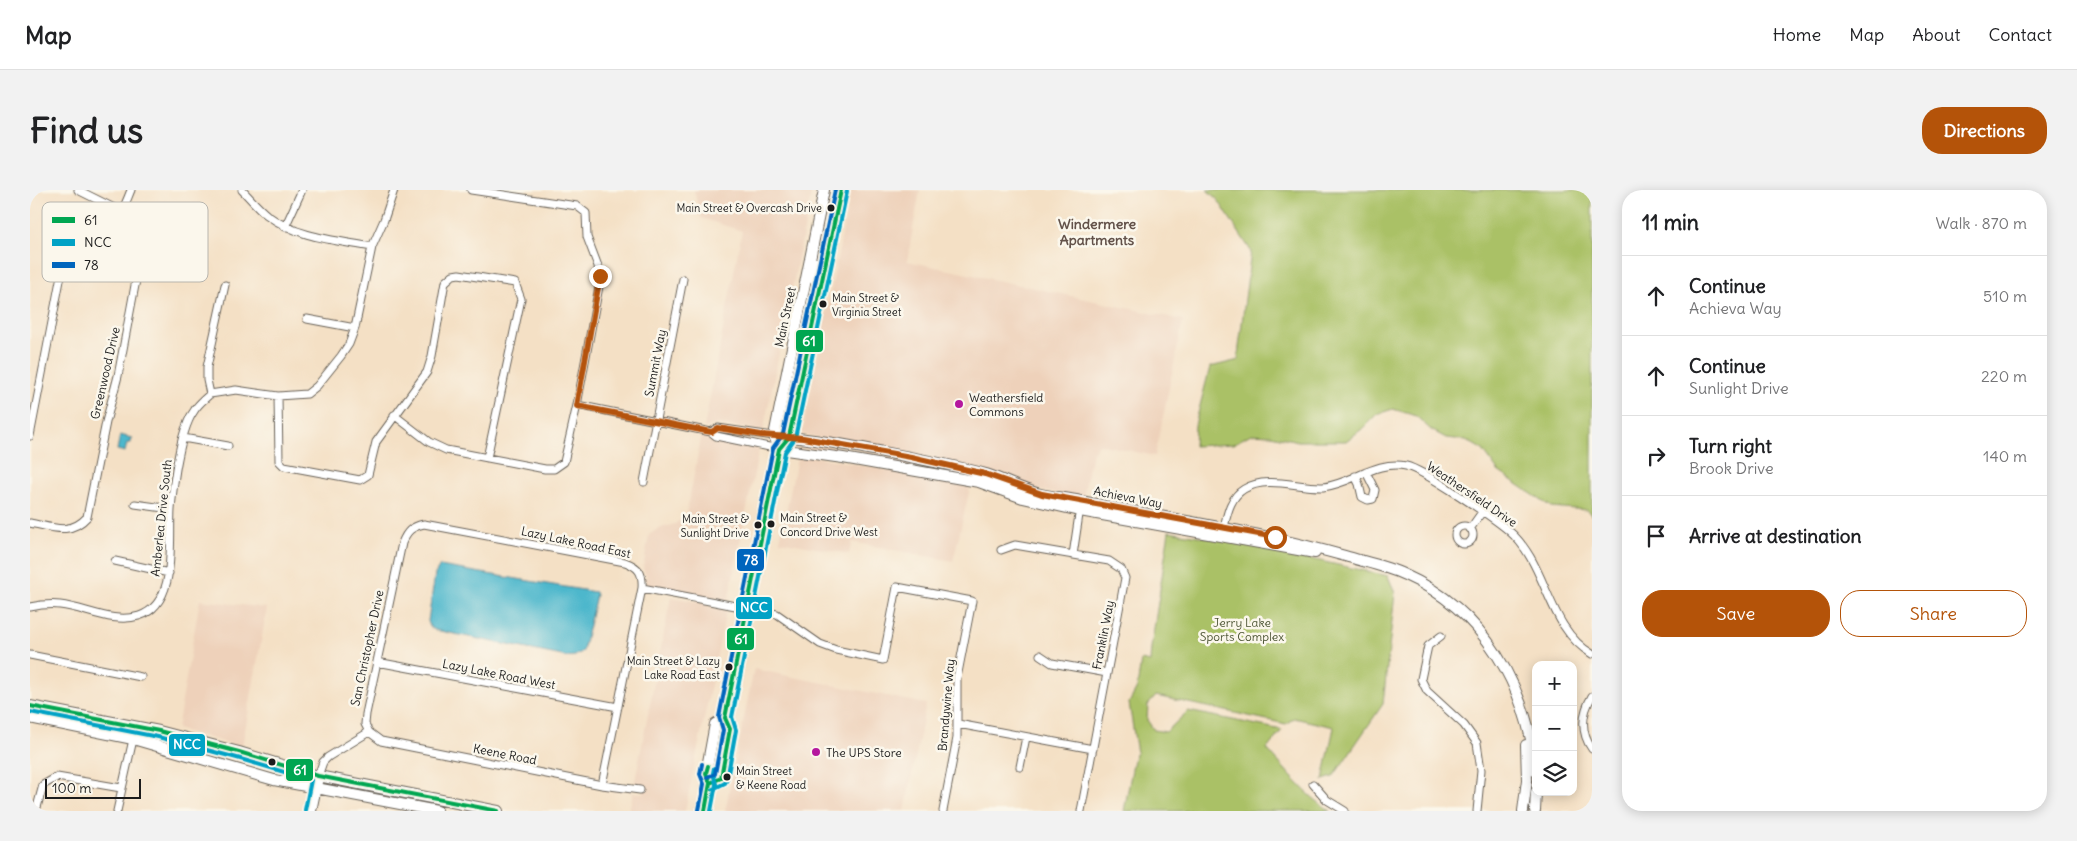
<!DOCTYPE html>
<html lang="en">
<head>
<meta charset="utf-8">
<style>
  body { margin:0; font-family:Delius,sans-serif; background:#f2f2f2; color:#202124 }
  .controls { position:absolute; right:15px; bottom:15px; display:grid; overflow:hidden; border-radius:10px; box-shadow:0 2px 12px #0003 }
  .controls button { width:45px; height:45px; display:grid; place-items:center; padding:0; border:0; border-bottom:1px solid #e0e0e0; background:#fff; color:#202124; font:25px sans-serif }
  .scale { position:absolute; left:15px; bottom:12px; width:96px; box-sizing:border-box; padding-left:5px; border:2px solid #1c1c1c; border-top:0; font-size:14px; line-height:18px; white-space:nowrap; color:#1c1c1c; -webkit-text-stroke:4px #fbf7ec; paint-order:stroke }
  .stop { position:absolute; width:15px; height:15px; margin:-11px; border:4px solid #b45309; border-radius:50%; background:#fff }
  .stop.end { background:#b45309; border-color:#fff; box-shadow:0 1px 5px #0008 }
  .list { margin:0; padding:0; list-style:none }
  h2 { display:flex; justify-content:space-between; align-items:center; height:65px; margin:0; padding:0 20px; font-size:21px }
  h2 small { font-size:16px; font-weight:400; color:#757577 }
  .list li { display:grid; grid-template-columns:32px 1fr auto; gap:15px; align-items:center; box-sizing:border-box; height:80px; padding:0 20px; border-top:1px solid #e0e0e0 }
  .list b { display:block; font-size:19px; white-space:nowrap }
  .list p { margin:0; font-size:16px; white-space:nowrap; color:#757577 }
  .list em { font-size:16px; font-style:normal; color:#757577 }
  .actions { display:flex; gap:10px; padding:15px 20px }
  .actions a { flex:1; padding:11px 0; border:1px solid #b45309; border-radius:20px; text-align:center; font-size:18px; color:#b45309 }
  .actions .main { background:#b45309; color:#fff }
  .icon { flex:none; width:28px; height:28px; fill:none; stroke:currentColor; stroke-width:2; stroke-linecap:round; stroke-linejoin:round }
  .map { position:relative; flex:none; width:1562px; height:621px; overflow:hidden; border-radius:20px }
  header { display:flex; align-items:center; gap:30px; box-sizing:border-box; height:70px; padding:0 25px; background:#fff; border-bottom:1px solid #e0e0e0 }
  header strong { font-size:24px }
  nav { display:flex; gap:28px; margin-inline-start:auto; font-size:18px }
  .intro { display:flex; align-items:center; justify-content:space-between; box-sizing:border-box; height:120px; padding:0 30px }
  h1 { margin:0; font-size:35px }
  .button { padding:12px 22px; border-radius:20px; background:#b45309; color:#fff; font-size:18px; font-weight:700 }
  main { display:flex; gap:30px; padding:0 30px }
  aside { flex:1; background:#fff; border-radius:20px; box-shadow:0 2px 12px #0003 }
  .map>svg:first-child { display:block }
  .built { fill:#eed1ba }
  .green { fill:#aac166; stroke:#636e41 }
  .water { fill:#4eb7cc; stroke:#356a74 }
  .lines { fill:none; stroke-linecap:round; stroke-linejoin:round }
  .street-casing { stroke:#686157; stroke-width:9 }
  .secondary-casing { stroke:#686157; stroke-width:12 }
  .street { stroke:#fff; stroke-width:7 }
  .secondary { stroke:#fff; stroke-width:10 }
  .bus-1-casing { stroke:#fbf7ec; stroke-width:8 }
  .bus-2-casing { stroke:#fbf7ec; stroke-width:8 }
  .bus-3-casing { stroke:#fbf7ec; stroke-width:8 }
  .bus-1 { stroke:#00a651; stroke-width:4 }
  .bus-2 { stroke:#01a2c5; stroke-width:4 }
  .bus-3 { stroke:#0065bd; stroke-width:4 }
  .route { stroke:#b45309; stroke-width:6 }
  .bus-dot { fill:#1c1c1c; stroke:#fbf7ec; stroke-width:2 }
  .poi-dot { fill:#b5179e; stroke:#fbf7ec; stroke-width:2 }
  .labels { text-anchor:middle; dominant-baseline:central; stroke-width:5; stroke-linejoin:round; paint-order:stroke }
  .bus-label { font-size:11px; fill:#1c1c1c; stroke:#fbf7ec; text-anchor:end }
  .street-label { font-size:12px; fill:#1c1c1c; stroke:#fbf7ec }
  .poi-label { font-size:12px; fill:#1c1c1c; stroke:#fbf7ec; text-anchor:start }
  .park-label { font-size:12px; fill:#4e5636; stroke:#fbf7ec }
  .neighbourhood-label { font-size:14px; font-weight:bold; fill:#63524a; stroke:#fbf7ec }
  .key { fill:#fbf7ec; stroke:#b8b5ae; stroke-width:1 }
  .key-label { font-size:14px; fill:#1c1c1c }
  .line-badge { stroke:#fbf7ec; stroke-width:2 }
  .badge-label { font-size:14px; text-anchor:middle; font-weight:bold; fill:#fff }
</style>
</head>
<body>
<header>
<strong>Map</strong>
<nav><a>Home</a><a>Map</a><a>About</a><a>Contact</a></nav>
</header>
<div class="intro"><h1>Find us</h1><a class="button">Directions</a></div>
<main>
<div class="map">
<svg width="1562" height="621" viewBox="0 0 1562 621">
  <rect width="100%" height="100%" fill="#fbf7ec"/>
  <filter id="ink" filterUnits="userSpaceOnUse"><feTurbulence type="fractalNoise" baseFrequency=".02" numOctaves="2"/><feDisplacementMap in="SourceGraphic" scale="10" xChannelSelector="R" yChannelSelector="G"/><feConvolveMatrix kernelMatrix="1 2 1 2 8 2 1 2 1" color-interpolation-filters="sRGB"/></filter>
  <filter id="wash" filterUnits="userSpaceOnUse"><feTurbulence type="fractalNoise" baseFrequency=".0096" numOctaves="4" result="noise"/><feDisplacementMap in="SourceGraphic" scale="20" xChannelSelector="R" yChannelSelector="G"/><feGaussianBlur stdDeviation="1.12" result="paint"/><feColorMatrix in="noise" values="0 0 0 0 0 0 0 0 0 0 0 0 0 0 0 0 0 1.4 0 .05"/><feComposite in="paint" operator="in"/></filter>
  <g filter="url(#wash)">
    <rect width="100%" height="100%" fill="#f4e0c5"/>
    <path class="built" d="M664 0H782L733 242 689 234 674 238 712 41 671 28Z
      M821 0H890L877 71 1153 130 1125 266 1069 254 1062 263 1053 307 1013 301 772 244Z
      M672 244 685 250 729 259 698 411 616 395V386L613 379 619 345 628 339 645 334 656 326Z
      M770 251 880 270 954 287 998 304 769 257Z
      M768 264 941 294 923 371 822 352 819 364 750 351Z
      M641 407 697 417 655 621H599L603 603H614V596H604Z
      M170 410 237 418 212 557 147 539Z
      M724 479 896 514 875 621H695Z"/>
    <path class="green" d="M1177 0H1562V326L1557 320 1521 317 1468 281 1453 260 1436 250 1416 248 1401 240 1386 226 1363 219 1347 224 1332 239 1316 251H1268L1241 245 1221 244 1203 254 1164 256 1165 235 1180 177 1209 170 1208 165 1221 61 1188 10Z
      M1139 341 1204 352 1358 386 1365 403 1353 514 1303 587 1293 590 1304 537 1264 528 1256 534 1126 506 1118 515 1117 530 1124 540 1136 542 1158 521 1252 540 1237 559C1257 581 1275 605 1301 621H1094L1105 564 1107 563 1099 513 1107 498 1111 470 1120 472 1121 458Z"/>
    <path class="water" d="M90 245 102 248 101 253H97L95 262 87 260Z
      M410 376 565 402 566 405 553 461 545 466 537 467 405 440 400 437 398 431 405 384Z"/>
  </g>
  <g filter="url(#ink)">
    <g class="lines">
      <g class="street-casing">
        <path id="street" d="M212 0C220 8 228 18 237 25 268 48 305 50 342 57
          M255 37 272 0
          M277 129 325 138
          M180 204 177 190V177L195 95
          M248 206 249 271 254 276 330 290 338 285 346 252 397 182 402 166 415 92 423 85 429 84 485 93 491 109 457 268
          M547 215 681 242 686 246 749 259
          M364 225 399 252 416 260 515 279H524L534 272 547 215 570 91 568 76 557 47 556 23 547 16 441 0
          M681 242 688 238 744 246
          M0 246 32 80C47 57 67 54 83 35 92 25 96 12 101 0
          M153 248 198 256
          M1325 286 1329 294 1332 307 1338 310 1343 309 1345 300 1336 282
          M614 292 653 89
          M105 314 141 319
          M0 333C22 337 40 346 57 327L76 232 88 186 106 90 110 80 138 39 92 22 48 0
          M1425 345a9 9 0 1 1 18 0a9 9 0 1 1-18 0Z
          M1440 339 1452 322
          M1193 341C1197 326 1199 308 1214 299 1237 285 1268 298 1293 297 1322 294 1345 270 1376 276 1394 280 1462 327 1478 340 1518 373 1516 437 1562 464
          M971 360 985 355 1079 371 1091 379 1095 388 1051 621
          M1043 365 1050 318
          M85 371 139 383
          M612 398 747 424 790 454 806 460 853 470 867 397 942 411 927 488V548L913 621
          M0 417C10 415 20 414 30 415 56 418 83 434 109 426 148 414 139 352 141 320 142 306 144 292 146 279 149 262 154 234 164 221 168 214 175 209 180 204L206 200 248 206 277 204 287 196 311 166 319 154 325 138 342 57 354 30 364 0
          M1411 446 1398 456 1391 489 1397 501 1434 535 1447 553 1451 580 1447 621
          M0 465 111 487
          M1010 465 1022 473 1077 483
          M347 472 588 517
          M1562 506C1552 523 1550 542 1562 559
          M928 534 1063 559
          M339 542 351 551 572 595 610 600
          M990 577 996 547
          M288 586 293 572 298 567 339 542 335 534 336 524 372 353C377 341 381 337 394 334L595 372C609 377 613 383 612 398L572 595
          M1283 594 1297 610 1315 621
          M6 621 13 595 27 587 91 598
          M87 621 106 536"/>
      </g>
      <g class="secondary-casing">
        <path id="secondary" d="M786 73 784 86 790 103
          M744 246C774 247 804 253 833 258 874 266 916 273 956 284 975 290 992 300 1011 304 1024 307 1038 308 1051 311 1139 329 1228 341 1315 366 1335 372 1356 376 1375 385 1454 420 1497 497 1506 581
          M746 251 744 246 794 0
          M749 259 813 268 949 292 993 308 1050 321 1285 363
          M0 516 129 541 209 562 288 586 468 621
          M0 528 103 549 244 590 407 621
          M680 593 691 588 700 539 695 528 749 259 759 247 811 0
          M281 621 287 592
          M675 621 680 593 676 583 685 534 695 528
          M1493 621 1497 590 1496 555
          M1505 621 1506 602"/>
      </g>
      <use href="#street" class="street"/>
      <use href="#secondary" class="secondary"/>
      <g class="bus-1-casing">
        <path id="bus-1" d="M0 516 129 541 209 562 288 586 468 621
          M680 593 691 588 700 539 695 528 749 259 759 247 811 0
          M675 621 680 593 676 583 678 576"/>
      </g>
      <g class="bus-2-casing">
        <path id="bus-2" d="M0 522 128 547 207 568 281 590 275 620
          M683 599 695 593 697 589 706 540 702 527 755 262 765 248 817 1
          M681 621 686 594 683 583 684 578"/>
      </g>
      <g class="bus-3-casing">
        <path id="bus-3" d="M677 587 685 584 693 540 689 527 743 258 753 244 805 0
          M669 620 674 594 670 584 672 574"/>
      </g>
      <use href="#bus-1" class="bus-1"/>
      <use href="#bus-2" class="bus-2"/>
      <use href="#bus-3" class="bus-3"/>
    </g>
  </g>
  <g class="lines" filter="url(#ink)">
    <path class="route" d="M570 86 547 216 676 241 682 242 688 238 731 245 773 248 881 267 955 284 1012 304 1245 347"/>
  </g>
  <g class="bus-dot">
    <circle cx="801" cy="18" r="4.5"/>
    <circle cx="793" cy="114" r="4.5"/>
    <circle cx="741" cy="334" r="4.5"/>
    <circle cx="728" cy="335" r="4.5"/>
    <circle cx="699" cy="477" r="4.5"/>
    <circle cx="242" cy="572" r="4.5"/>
    <circle cx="697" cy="587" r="4.5"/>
  </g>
  <g class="poi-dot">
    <circle cx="929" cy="214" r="5"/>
    <circle cx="786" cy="562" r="5"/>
  </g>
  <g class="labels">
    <g class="bus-label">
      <text x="792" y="18">Main Street &amp; Overcash Drive</text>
      <text x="802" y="108" text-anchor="start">Main Street &amp;<tspan x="802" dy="14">Virginia Street</tspan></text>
      <text x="750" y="328" text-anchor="start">Main Street &amp;<tspan x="750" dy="14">Concord Drive West</tspan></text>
      <text x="719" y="329">Main Street &amp;<tspan x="719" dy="14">Sunlight Drive</tspan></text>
      <text x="690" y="471">Main Street &amp; Lazy<tspan x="690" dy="14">Lake Road East</tspan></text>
      <text x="706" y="581" text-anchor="start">Main Street<tspan x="706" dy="14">&amp; Keene Road</tspan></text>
    </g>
    <g class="street-label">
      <text transform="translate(755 127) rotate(-78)">Main Street</text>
      <text transform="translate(625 173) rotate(-79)">Summit Way</text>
      <text transform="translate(75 183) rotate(-77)">Greenwood Drive</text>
      <text transform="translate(1442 304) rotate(34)">Weathersfield Drive</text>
      <text transform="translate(1098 307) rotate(11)">Achieva Way</text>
      <text transform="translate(131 328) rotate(-84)">Amberlea Drive South</text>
      <text transform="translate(546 352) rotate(12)">Lazy Lake Road East</text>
      <text transform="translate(1073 445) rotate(-79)">Franklin Way</text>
      <text transform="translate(337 458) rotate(-78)">San Christopher Drive</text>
      <text transform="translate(469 484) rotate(11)">Lazy Lake Road West</text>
      <text transform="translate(916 515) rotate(-85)">Brandywine Way</text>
      <text transform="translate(475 564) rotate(11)">Keene Road</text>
    </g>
    <g class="poi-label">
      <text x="939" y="207">Weathersfield<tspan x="939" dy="14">Commons</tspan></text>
      <text x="796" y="562">The UPS Store</text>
    </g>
    <g class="park-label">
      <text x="1212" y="432">Jerry Lake<tspan x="1212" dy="14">Sports Complex</tspan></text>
    </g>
    <g class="neighbourhood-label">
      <text x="1067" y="34">Windermere<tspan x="1067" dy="16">Apartments</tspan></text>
    </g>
  </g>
  <rect x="12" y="12" width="166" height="80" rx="8" class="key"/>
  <rect x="22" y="27" width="23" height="6" fill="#00a651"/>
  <rect x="22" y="49" width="23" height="7" fill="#01a2c5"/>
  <rect x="22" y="72" width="23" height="6" fill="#0065bd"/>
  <g class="key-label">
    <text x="54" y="35">61</text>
    <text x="54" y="57">NCC</text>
    <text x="54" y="80">78</text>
  </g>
  <g class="line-badge">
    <rect x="765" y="139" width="29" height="24" rx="5" fill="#00a651"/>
    <rect x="706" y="358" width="29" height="24" rx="5" fill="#0065bd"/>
    <rect x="705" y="406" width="38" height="24" rx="5" fill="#01a2c5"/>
    <rect x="696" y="437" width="29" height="24" rx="5" fill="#00a651"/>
    <rect x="138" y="543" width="38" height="24" rx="5" fill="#01a2c5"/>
    <rect x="255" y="568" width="29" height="24" rx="5" fill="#00a651"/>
  </g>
  <g class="badge-label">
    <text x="779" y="156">61</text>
    <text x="721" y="375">78</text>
    <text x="724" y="422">NCC</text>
    <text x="711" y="454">61</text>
    <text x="157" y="559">NCC</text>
    <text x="270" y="585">61</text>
  </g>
</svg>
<div class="controls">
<button>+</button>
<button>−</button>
<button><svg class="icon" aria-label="layers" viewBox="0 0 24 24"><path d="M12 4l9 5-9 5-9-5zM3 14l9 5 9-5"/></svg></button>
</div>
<div class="scale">100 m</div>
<div class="stop" style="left:1245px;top:347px"></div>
<div class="stop end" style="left:570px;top:86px"></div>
</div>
<aside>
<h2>11 min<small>Walk · 870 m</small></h2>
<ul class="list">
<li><svg class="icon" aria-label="ahead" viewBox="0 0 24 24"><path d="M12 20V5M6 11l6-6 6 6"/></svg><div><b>Continue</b><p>Achieva Way</p></div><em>510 m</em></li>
<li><svg class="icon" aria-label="ahead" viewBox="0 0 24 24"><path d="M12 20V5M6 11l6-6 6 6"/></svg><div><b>Continue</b><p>Sunlight Drive</p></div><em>220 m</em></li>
<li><svg class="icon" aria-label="right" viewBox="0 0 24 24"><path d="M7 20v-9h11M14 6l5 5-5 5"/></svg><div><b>Turn right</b><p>Brook Drive</p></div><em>140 m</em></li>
<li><svg class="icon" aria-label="arrive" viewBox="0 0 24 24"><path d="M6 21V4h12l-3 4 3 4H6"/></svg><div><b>Arrive at destination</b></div></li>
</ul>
<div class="actions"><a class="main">Save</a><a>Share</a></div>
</aside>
</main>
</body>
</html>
